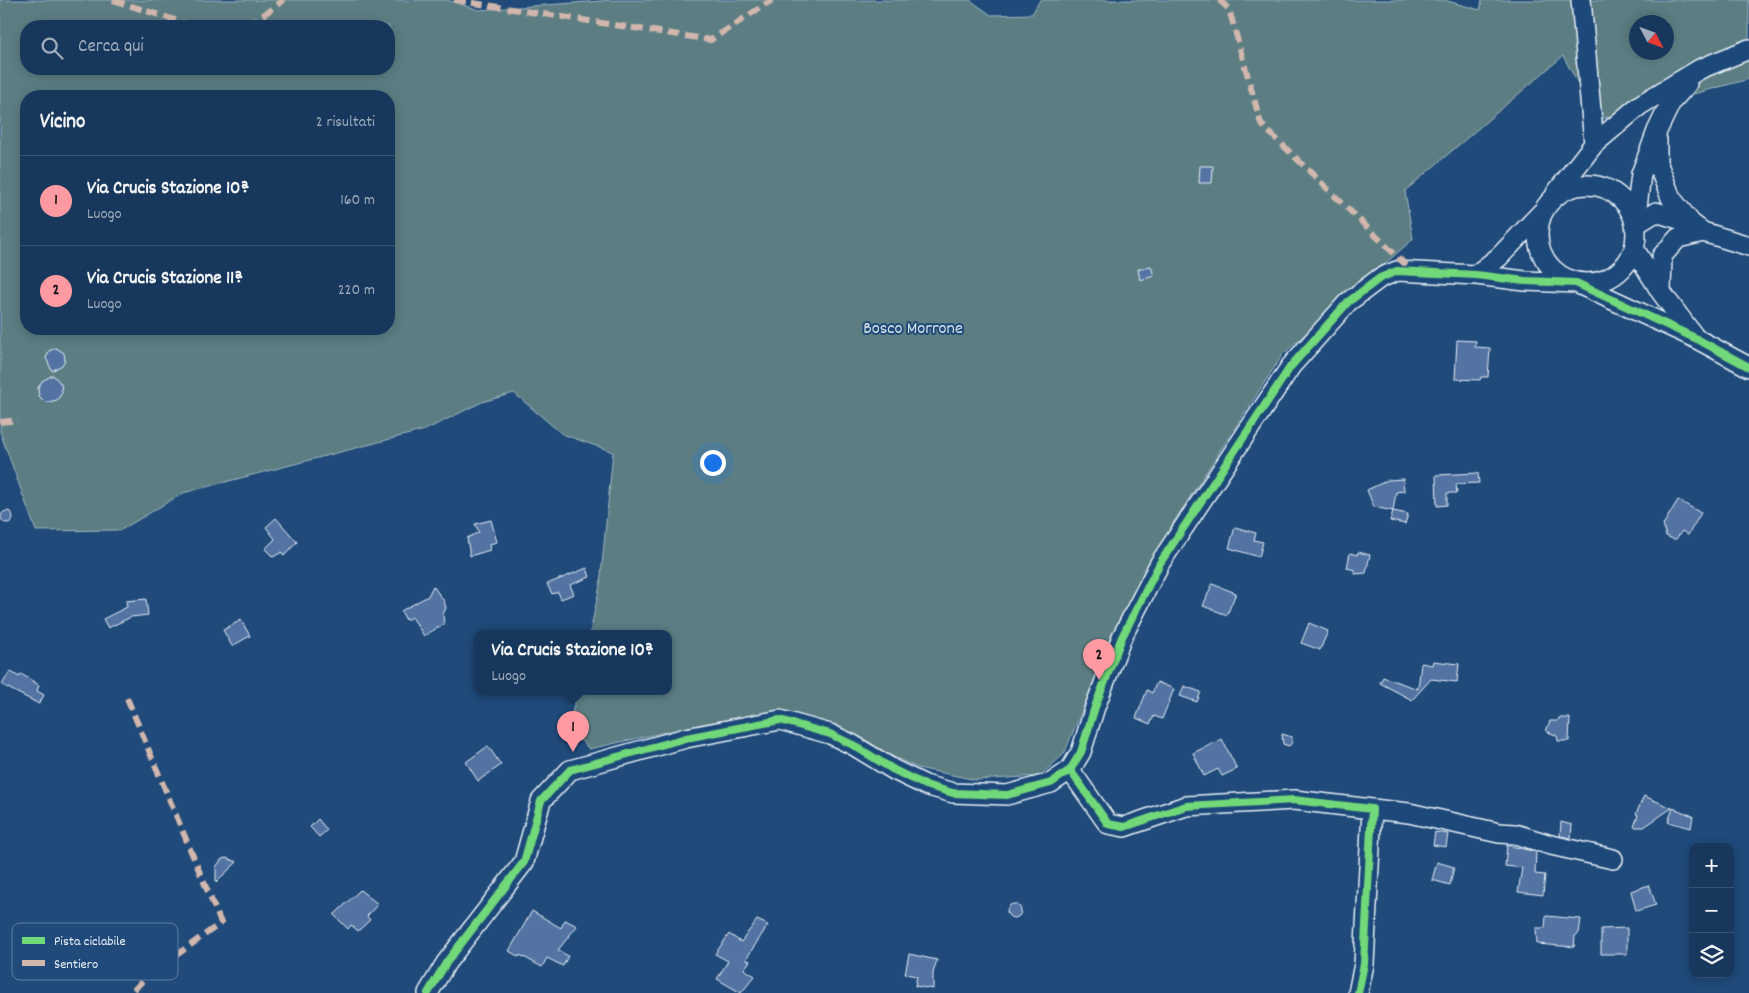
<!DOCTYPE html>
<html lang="it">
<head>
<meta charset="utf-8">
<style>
  body { margin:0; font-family:Dekko,sans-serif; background:#244365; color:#f1f3f6 }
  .controls { position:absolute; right:15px; bottom:15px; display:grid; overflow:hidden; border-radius:10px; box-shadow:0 2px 12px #0003 }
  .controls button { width:45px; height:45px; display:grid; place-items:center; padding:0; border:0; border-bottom:1px solid #365272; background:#17385c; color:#f1f3f6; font:25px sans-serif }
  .compass { position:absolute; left:1629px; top:15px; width:45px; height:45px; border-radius:50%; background:#17385c; box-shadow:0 2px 12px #0003; rotate:131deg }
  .you { position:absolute; left:712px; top:462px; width:18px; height:18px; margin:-12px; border:4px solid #fff; border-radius:50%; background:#1a73e8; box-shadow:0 0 0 8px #1a73e833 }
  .badge { display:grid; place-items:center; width:32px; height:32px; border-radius:50%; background:#ff9aa2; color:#111; font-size:16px; font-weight:700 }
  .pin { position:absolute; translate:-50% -41px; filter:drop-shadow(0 1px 2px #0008) }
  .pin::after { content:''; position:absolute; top:26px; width:18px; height:15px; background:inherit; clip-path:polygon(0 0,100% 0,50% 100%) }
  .popup { position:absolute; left:474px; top:630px; width:198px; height:65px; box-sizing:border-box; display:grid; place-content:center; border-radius:10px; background:#17385c; filter:drop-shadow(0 1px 4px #0005); font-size:16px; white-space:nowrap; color:#9eacbb }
  .popup b { font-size:19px; color:#f1f3f6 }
  .popup::after { content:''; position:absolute; left:50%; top:100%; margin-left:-10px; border:10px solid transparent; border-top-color:#17385c }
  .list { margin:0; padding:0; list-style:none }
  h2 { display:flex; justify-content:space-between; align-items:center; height:65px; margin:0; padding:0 20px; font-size:21px }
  h2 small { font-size:16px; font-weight:400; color:#9eacbb }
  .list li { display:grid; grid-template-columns:32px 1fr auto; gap:15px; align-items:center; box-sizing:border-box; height:90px; padding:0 20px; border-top:1px solid #365272 }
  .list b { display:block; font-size:19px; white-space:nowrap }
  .list p { margin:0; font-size:16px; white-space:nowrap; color:#9eacbb }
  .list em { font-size:16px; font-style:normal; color:#9eacbb }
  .icon { flex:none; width:28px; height:28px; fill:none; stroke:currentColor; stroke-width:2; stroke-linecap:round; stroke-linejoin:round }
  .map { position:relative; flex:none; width:1749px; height:993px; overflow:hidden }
  .search { position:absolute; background:#17385c; box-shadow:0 2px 12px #0003; left:20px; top:20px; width:375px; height:55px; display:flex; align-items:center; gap:12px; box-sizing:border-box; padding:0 18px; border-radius:20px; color:#9eacbb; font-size:19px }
  .panel { position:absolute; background:#17385c; box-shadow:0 2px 12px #0003; left:20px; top:90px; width:375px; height:245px; border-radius:20px }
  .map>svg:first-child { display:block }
  .green { fill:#5b7e83; stroke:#a2b8be; fill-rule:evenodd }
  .building { fill:#5273a3; stroke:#e8f1f8 }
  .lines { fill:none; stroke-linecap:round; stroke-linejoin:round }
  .minor-casing { stroke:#e8f1f8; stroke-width:22 }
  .minor { stroke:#1f4a7a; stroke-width:19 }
  .quiet { stroke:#d1b7ad; stroke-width:6; stroke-dasharray:12 6; stroke-linecap:butt }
  .cycleway-casing { stroke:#1f4a7a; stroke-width:11 }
  .cycleway { stroke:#71d979; stroke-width:8 }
  .labels { text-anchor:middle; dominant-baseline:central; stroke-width:4; stroke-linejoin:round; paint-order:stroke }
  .park-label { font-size:18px; fill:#d3e0e6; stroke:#1f4a7a }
  .key { fill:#1f4a7a; stroke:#5b7ca0; stroke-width:1 }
  .key-label { font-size:14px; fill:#e8f1f8 }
</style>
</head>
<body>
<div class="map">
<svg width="1749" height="993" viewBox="0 0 1749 993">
  <rect width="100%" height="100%" fill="#1f4a7a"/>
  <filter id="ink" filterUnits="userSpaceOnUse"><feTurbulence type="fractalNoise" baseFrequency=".02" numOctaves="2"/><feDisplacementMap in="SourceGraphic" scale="10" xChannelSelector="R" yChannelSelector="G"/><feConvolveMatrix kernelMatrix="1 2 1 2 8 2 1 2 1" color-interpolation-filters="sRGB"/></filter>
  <g filter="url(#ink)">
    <path class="green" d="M0 0H447L479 10 613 0H970L991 15 1032 14 1040 0H1444L1480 10 1482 0H1749V79L1598 120 1563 56 1405 191 1413 239 1283 354 1175 520 1116 628 1064 754 1040 776 976 780 918 768 839 732 784 712 707 723 589 749 569 728 577 691H668V633H590L600 585 613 452 562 434 514 393 482 402 425 430 183 493 121 530 36 531 0 432ZM1636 22H1666V52H1636ZM26 26H389V69H26ZM26 96H389V329H26Z"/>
    <path class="building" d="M1200 166H1213L1212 183H1199Z
      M1151 266 1154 276 1140 280 1138 269Z
      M1457 340 1476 341 1475 347 1490 348 1488 377H1481L1480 380 1455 379Z
      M56 348 64 353 65 360 62 365 52 371 46 358 49 351Z
      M53 375 61 384 62 393 57 400 49 402H45L39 396 38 388 42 381Z
      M1478 473 1479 483 1456 484 1457 493H1447V505L1437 506 1436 475Z
      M1403 479 1404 491 1396 492 1393 511 1374 507 1367 490 1388 480Z
      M1678 500 1701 513 1688 535 1682 531 1676 539H1673L1666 536 1663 525Z
      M1393 511 1408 514 1405 524 1390 521Z
      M1 517a6 6 0 1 1 12 0a6 6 0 1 1-12 0Z
      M276 518 297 542 284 556 282 552 273 557 265 549 275 539 266 527Z
      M491 520 497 542 489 544 490 550 470 556 467 538 479 532 475 524Z
      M1235 527 1256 533 1254 540 1263 542 1259 557 1229 548Z
      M1358 552 1370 555 1366 573 1355 574V570L1347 568 1350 553 1357 555Z
      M587 568 590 577 570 585 574 594 561 599 558 592 552 594 547 584Z
      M1212 584 1236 593 1227 615 1203 606Z
      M433 586 444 601 446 608 443 614 444 624 424 636 412 617 406 620 401 611 428 596Z
      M146 599 148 615 131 617 108 628 103 619 127 607 126 601Z
      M241 620 250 636 232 646 223 630Z
      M1309 623 1328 631 1320 650 1301 643Z
      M1433 661 1459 664 1457 682 1431 679 1412 700 1380 683 1383 677 1418 689 1421 663 1432 665Z
      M10 671 19 677 21 674 39 685 37 691 44 695 39 704 2 685Z
      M1157 682 1174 689 1162 719 1154 716 1150 724 1136 718 1147 690 1152 693Z
      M1184 686 1201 692 1197 702 1180 696Z
      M1559 718H1570L1569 741H1558L1557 736 1546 731 1550 721H1558Z
      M1282 734 1292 737V743L1289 746 1283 744Z
      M1222 739 1237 769 1222 776 1218 769 1204 776 1193 753Z
      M488 746 501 765 478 781 466 762Z
      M1644 796 1672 808 1644 827H1634L1638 815 1636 814Z
      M1673 808 1693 816 1691 828 1668 822Z
      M318 819 327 830 319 837 310 827Z
      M1561 822 1572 825 1571 838 1560 836Z
      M1435 832 1448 834 1446 847 1433 845Z
      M1507 845 1536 852 1535 874 1545 875 1543 895 1518 892 1522 868 1505 866Z
      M226 858 237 862 216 882V867L222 859Z
      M1437 862 1454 867 1450 885 1432 880Z
      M1649 885 1656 905 1636 911 1631 891Z
      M360 890 378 904 367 916 370 920 358 931 351 925 348 929 334 915Z
      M1007 911a7 7 0 1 1 14 0a7 7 0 1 1-14 0Z
      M532 911 561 928 565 920 577 926 558 950 568 956 563 966 547 958 542 967 520 955 519 957 509 951Z
      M1546 916 1581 919 1579 933 1575 936 1574 947 1537 944 1536 928H1545Z
      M757 920 768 925 746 959 750 961 744 969 755 976 741 993 717 979 728 961 715 954 729 934 741 942Z
      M1627 928V954H1601V929Z
      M909 954 937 960 933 973V989L915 986 917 976 905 974Z"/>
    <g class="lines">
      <g class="minor-casing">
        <path id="minor" d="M1581 0 1594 144
          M1657 140V162L1671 198 1691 223 1703 232 1749 246
          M1538 234a49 49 0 1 1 98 0a49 49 0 1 1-98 0Z
          M1556 193 1594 144 1640 105 1700 69 1749 49
          M1635 224 1641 174 1657 131 1671 102 1687 84
          M1635 225 1656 212 1691 223
          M1635 250 1661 292 1693 335
          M1476 275 1499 257 1542 212
          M1661 292 1662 256 1678 238 1703 232
          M1070 770 1108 824 1124 827 1186 806 1294 800 1372 809 1364 964 1358 993
          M1372 809 1409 813 1499 833 1515 834 1551 845 1613 859
          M428 993 446 963 524 862 541 801 570 770 686 738 780 720 830 734 853 745 894 770 925 785 953 793 1007 795 1051 783 1070 770 1081 752 1095 707 1122 637 1160 563 1291 366 1348 302 1380 278 1397 271 1476 275 1525 281 1576 283 1695 338 1749 367"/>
      </g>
      <use href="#minor" class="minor"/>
      <path class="quiet" d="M113 0 193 26
        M454 0 711 40 772 0
        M1219 0 1229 9 1261 124 1412 271
        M248 26 284 0
        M0 422 18 420
        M127 698 221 923 146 977 131 993"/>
      <g class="cycleway-casing">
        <path id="cycleway" d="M1070 770 1108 824 1124 827 1186 806 1294 800 1372 809 1364 964 1358 993
          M428 993 446 963 524 862 541 801 570 770 686 738 780 720 830 734 853 745 894 770 925 785 953 793 1007 795 1051 783 1070 770 1081 752 1095 707 1122 637 1160 563 1291 366 1348 302 1380 278 1397 271 1476 275 1525 281 1576 283 1695 338 1749 367"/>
      </g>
      <use href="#cycleway" class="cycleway"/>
    </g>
  </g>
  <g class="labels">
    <g class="park-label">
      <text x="913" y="329">Bosco Morrone</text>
    </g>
  </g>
  <rect x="12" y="923" width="166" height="57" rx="8" class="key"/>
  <rect x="22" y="937" width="23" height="7" fill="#71d979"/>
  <rect x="22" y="960" width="23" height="6" fill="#d1b7ad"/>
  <g class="key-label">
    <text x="54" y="945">Pista ciclabile</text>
    <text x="54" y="968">Sentiero</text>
  </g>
</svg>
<div class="controls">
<button>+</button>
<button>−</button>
<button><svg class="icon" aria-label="layers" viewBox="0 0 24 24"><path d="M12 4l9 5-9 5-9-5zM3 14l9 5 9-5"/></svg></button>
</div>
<svg class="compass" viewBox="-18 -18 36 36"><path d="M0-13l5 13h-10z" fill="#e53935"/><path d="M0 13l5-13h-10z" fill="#9eacbb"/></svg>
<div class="you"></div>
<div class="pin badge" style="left:573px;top:752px">1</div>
<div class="popup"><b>Via Crucis Stazione 10ª</b>Luogo</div>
<div class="pin badge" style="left:1099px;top:680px">2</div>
<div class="search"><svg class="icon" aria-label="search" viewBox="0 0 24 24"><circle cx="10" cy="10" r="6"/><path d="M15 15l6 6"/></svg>Cerca qui</div>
<section class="panel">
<h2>Vicino<small>2 risultati</small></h2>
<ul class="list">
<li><span class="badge">1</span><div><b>Via Crucis Stazione 10ª</b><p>Luogo</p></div><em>160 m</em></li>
<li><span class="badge">2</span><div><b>Via Crucis Stazione 11ª</b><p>Luogo</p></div><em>220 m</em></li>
</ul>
</section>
</div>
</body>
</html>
